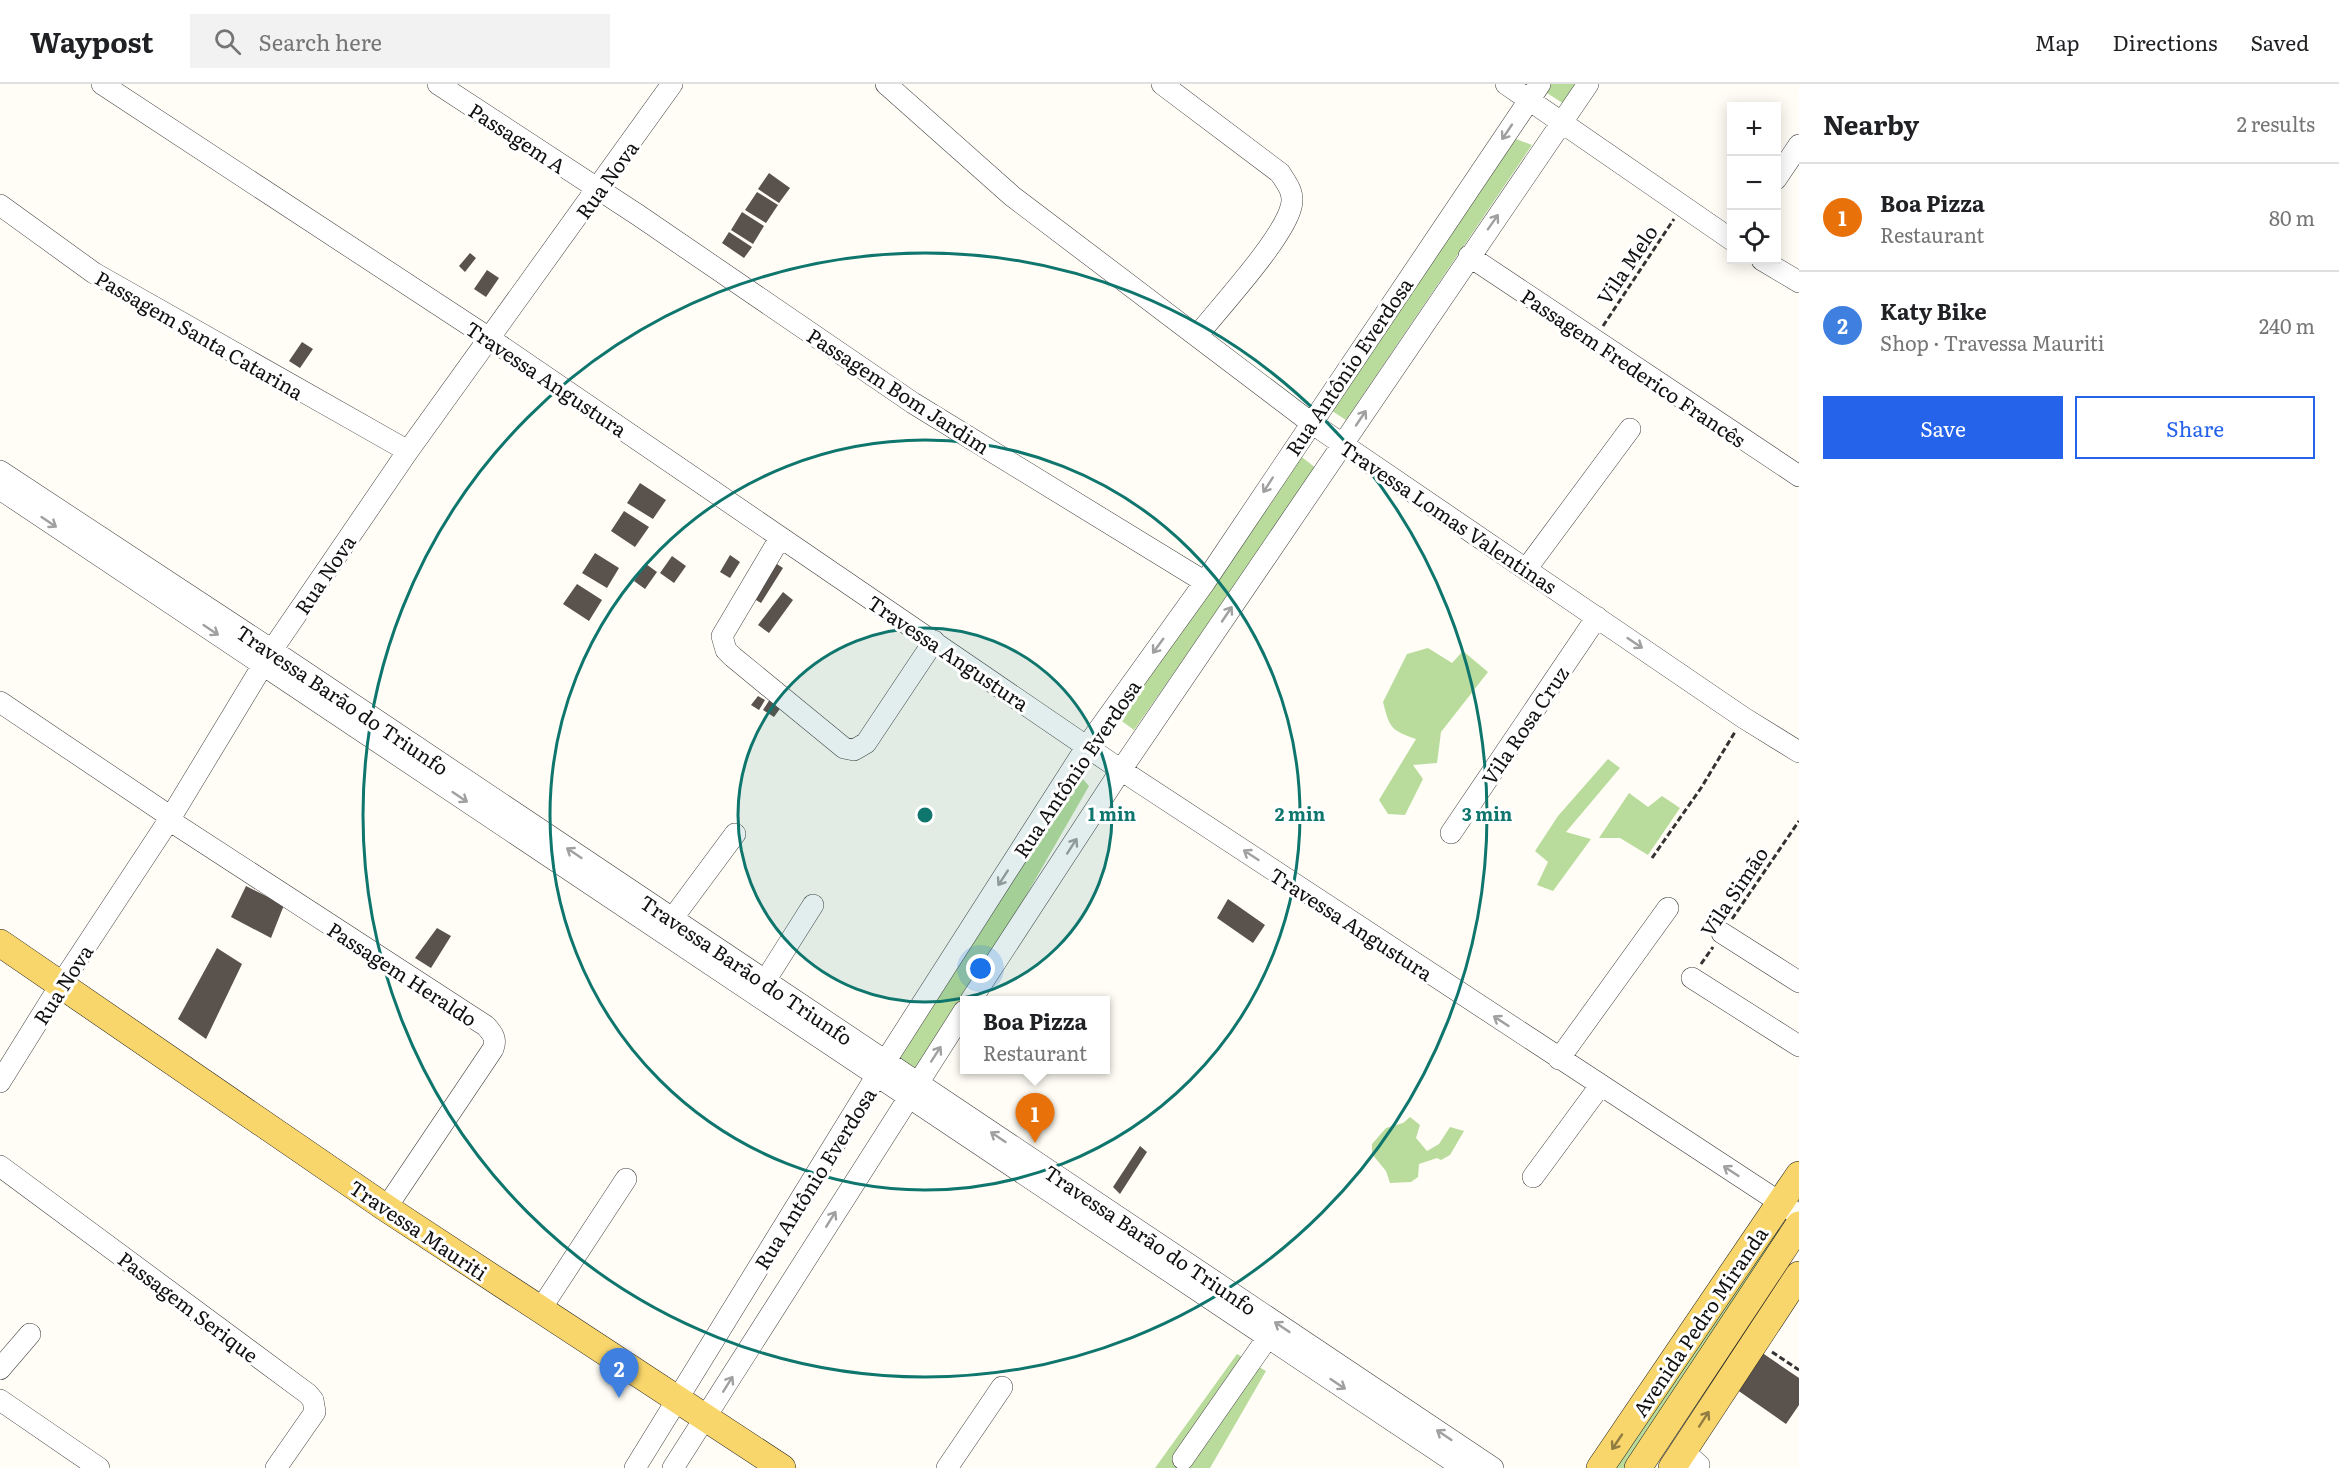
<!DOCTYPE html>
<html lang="en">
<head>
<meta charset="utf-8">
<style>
  body { margin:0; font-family:Literata,serif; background:#f2f2f2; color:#202124 }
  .controls { position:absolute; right:18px; top:18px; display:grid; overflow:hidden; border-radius:0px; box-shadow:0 3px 15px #0003 }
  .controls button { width:54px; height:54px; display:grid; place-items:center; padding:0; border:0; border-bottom:2px solid #e0e0e0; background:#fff; color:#202124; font:30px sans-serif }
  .you { position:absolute; left:981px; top:885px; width:21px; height:21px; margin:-15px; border:4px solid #fff; border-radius:50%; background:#1a73e8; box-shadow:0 0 0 9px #1a73e833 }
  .badge { display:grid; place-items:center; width:39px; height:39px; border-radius:50%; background:#2563eb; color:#fff; font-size:20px; font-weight:700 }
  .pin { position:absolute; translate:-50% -50px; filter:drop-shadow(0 2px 3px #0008) }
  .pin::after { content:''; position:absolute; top:32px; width:21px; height:18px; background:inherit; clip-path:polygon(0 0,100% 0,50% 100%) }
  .popup { position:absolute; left:960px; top:912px; width:150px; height:78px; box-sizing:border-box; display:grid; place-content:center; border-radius:0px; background:#fff; filter:drop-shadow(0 2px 4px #0005); font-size:20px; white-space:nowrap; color:#757577 }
  .popup b { font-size:22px; color:#202124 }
  .popup::after { content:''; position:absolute; left:50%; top:100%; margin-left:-12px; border:12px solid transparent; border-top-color:#fff }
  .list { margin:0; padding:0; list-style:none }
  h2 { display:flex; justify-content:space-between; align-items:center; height:78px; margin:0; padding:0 24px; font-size:26px }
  h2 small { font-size:20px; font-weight:400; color:#757577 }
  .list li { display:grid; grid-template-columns:39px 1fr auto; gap:18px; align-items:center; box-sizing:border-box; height:108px; padding:0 24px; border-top:2px solid #e0e0e0 }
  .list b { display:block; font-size:22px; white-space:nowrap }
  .list p { margin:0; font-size:20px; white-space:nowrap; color:#757577 }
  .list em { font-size:20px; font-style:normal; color:#757577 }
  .actions { display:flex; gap:12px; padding:18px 24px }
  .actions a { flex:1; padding:14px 0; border:2px solid #2563eb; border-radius:0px; text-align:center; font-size:21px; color:#2563eb }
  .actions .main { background:#2563eb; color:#fff }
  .icon { flex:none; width:33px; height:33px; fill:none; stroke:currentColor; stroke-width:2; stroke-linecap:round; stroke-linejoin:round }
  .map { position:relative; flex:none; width:1799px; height:1384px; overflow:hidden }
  header { display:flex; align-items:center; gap:36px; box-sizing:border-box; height:84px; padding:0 30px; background:#fff; border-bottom:2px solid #e0e0e0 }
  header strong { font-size:28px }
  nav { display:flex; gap:33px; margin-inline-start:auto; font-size:21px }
  .search { width:420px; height:54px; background:#f2f2f2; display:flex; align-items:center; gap:15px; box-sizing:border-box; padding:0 21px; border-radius:0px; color:#757577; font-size:22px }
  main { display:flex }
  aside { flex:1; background:#fff }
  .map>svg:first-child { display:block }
  .forest { fill:#b9dc9c }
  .building { fill:#5a524d }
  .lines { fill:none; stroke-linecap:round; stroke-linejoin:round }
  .minor-casing { stroke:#444; stroke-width:22 }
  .major-casing { stroke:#222; stroke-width:28 }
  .path { stroke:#333; stroke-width:3; stroke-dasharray:6 3; stroke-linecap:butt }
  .minor { stroke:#fff; stroke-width:21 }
  .major { stroke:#f9d66b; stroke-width:27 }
  .oneway { stroke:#a0a0a0 }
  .oneway2 { stroke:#917d42 }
  .ring { fill:none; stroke:#0f766e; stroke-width:3 }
  .labels { text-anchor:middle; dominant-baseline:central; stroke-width:6; stroke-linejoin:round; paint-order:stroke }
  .street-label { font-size:20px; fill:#111; stroke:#fff }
  .centre { fill:#0f766e; stroke:#fff; stroke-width:3 }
  .ring-label { font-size:18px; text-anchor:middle; font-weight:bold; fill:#0f766e; stroke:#fff; stroke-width:6; stroke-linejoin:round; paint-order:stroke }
</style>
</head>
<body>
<header>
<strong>Waypost</strong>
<div class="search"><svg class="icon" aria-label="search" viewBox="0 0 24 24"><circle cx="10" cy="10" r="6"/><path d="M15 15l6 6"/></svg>Search here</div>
<nav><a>Map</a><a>Directions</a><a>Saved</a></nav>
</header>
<main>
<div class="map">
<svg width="1799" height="1384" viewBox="0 0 1799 1384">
  <rect width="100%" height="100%" fill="#fffdf5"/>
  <path class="forest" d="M1548 0H1578L1564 20 1544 7Z
    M1513 54 1532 61 1346 336 1329 325Z
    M1298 370 1317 385 1134 646 1119 635Z
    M1428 564 1452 579 1463 567 1488 588 1441 648 1437 679 1413 681 1423 695 1405 731 1388 730 1379 716 1416 655C1391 646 1390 645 1383 618L1407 570Z
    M1608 675 1620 684 1566 748 1591 755 1553 807 1537 801 1548 778 1535 767 1558 732Z
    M1082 694 1089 702 924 989 890 970Z
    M1629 709 1648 723 1662 712 1680 724 1648 771 1620 754H1599Z
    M1410 1033 1420 1041 1416 1054 1427 1067 1439 1060 1450 1043 1464 1047 1450 1071 1441 1076 1437 1074 1419 1080 1418 1093 1411 1098 1390 1099 1386 1087 1372 1070V1060L1386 1044 1403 1039Z
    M1772 1138 1788 1149 1631 1384H1605Z
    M1237 1270 1266 1287 1210 1384H1155Z"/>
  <path class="building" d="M769 89 790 104 779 119 758 105Z
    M757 108 778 121 766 139 745 126Z
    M742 128 764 142 753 160 731 146Z
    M729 148 752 163 744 174 722 159Z
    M470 169 476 174 465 188 459 182Z
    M487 186 499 194 486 213 474 205Z
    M302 258 313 265 300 284 289 277Z
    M640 399 666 416 653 435 627 419Z
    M624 427 649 443 635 463 611 447Z
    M595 469 619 484 607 504 582 489Z
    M730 471 740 478 730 494 720 488Z
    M672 472 686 482 674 499 660 489Z
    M774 478 783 484 761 519 751 513Z
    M646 480 657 488 645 505 634 497Z
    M577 500 602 516 589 537 563 520Z
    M783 508 793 516 769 549 758 541Z
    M758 612 765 616 759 626 751 621Z
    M772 612 784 619 774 633 763 626Z
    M246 802 284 821 271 854 231 833Z
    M1228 815 1265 841 1253 859 1217 834Z
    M437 844 451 852 431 884 415 874Z
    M217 864 242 880 206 955 178 935Z
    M1140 1062 1147 1068 1120 1110 1113 1103Z
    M1758 1266 1799 1294V1321L1786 1340 1733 1303Z"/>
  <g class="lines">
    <g class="minor-casing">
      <path id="minor" d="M102 0 489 254 1121 686 1799 1131
        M438 0 638 131 913 319 1205 498
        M886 0 1012 112 1310 338 1744 634 1799 668
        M1162 0 1280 89C1287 100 1295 109 1291 123 1283 155 1220 223 1197 252
        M1506 0 1732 156
        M1776 95 1799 61
        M0 121 94 189 408 367
        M1469 172 1799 392
        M1762 176 1799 198
        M0 387 272 566 1493 1384
        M0 405 1463 1384
        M780 454 722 552 726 566 733 573 844 664 854 666 866 659 934 557
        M1527 484 1630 345
        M0 618 171 733
        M169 736 486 942C493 950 497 955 493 965L386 1124
        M1451 749 1597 533
        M672 835 735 750
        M1722 849 1799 898
        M1692 894 1799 962
        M765 897 813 821
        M971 916 1121 686 1588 0
        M1559 975 1668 824
        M0 998 61 900 171 733 272 566 408 367 672 0
        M0 1082 308 1310 313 1316 315 1328 276 1384
        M1533 1093 1600 1002
        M540 1226 626 1095
        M0 1285 30 1250
        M0 1316 99 1384
        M1683 1367 1699 1381 1698 1384
        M1183 1375 1268 1253
        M635 1384 890 970 1087 662 1205 498 1540 0
        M673 1384 964 927
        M947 1384 1002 1303"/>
    </g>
    <g class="major-casing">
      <path id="major" d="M0 859 386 1124 782 1384
        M1600 1384 1799 1091
        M1638 1384 1799 1141
        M1672 1384 1799 1191"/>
    </g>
    <path class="path" d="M1603 242 1674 135
      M1652 774 1701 704 1735 648
      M1732 835 1799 737
      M1701 880 1713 863
      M1772 1268 1799 1286"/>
    <use href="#minor" class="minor"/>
    <use href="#major" class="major"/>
  </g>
  <defs><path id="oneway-shaft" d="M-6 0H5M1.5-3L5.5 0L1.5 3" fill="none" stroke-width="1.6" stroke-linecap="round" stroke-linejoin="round" transform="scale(1.5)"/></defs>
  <g class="oneway">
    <use href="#oneway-shaft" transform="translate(1507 48) rotate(124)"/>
    <use href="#oneway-shaft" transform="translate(1493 138) rotate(-55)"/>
    <use href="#oneway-shaft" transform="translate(1361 334) rotate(-56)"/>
    <use href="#oneway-shaft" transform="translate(1268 401) rotate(123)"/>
    <use href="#oneway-shaft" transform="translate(49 438) rotate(34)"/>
    <use href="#oneway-shaft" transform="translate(1227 530) rotate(-56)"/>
    <use href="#oneway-shaft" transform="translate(211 546) rotate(34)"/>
    <use href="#oneway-shaft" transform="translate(1635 559) rotate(34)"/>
    <use href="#oneway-shaft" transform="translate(1158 562) rotate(126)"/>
    <use href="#oneway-shaft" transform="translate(460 713) rotate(34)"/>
    <use href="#oneway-shaft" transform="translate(1072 762) rotate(-57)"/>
    <use href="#oneway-shaft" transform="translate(574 769) rotate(-146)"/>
    <use href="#oneway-shaft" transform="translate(1251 771) rotate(-147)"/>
    <use href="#oneway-shaft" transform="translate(1003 794) rotate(123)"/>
    <use href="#oneway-shaft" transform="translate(1501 937) rotate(-147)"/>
    <use href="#oneway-shaft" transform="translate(936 970) rotate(-57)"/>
    <use href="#oneway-shaft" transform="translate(998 1053) rotate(-146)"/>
    <use href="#oneway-shaft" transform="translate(1731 1087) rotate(-147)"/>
    <use href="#oneway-shaft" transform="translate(831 1135) rotate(-58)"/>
    <use href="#oneway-shaft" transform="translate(1282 1243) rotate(-146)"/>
    <use href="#oneway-shaft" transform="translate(728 1300) rotate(-58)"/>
    <use href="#oneway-shaft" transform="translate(1338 1300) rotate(34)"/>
    <use href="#oneway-shaft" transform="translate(1444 1351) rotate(-146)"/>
  </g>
  <g class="oneway2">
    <use href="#oneway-shaft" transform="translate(1704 1335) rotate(-57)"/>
    <use href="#oneway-shaft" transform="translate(1617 1358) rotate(124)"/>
  </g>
  <circle cx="925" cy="731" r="187" fill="#0f766e" fill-opacity=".12"/>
  <g class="ring">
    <circle cx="925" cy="731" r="187"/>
    <circle cx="925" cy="731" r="375"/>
    <circle cx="925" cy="731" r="562"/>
  </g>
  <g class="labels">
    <g class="street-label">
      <text transform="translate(518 53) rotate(33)">Passagem A</text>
      <text transform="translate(606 95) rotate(-54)">Rua Nova</text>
      <text transform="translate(1626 180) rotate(-56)">Vila Melo</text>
      <text transform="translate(200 250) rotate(30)">Passagem Santa Catarina</text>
      <text transform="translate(1348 282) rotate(-56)">Rua Antônio Everdosa</text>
      <text transform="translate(1634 283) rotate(34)">Passagem Frederico Francês</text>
      <text transform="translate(547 294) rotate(34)">Travessa Angustura</text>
      <text transform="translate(899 306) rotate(33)">Passagem Bom Jardim</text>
      <text transform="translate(1449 432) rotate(34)">Travessa Lomas Valentinas</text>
      <text transform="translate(324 490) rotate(-56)">Rua Nova</text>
      <text transform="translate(949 568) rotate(34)">Travessa Angustura</text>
      <text transform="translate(343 615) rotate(34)">Travessa Barão do Triunfo</text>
      <text transform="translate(1524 641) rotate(-56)">Vila Rosa Cruz</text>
      <text transform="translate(1076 684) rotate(-56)">Rua Antônio Everdosa</text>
      <text transform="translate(1733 807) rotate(-56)">Vila Simão</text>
      <text transform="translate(1352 839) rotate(33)">Travessa Angustura</text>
      <text transform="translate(747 885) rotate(34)">Travessa Barão do Triunfo</text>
      <text transform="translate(403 889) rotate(33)">Passagem Heraldo</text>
      <text transform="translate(62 900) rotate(-57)">Rua Nova</text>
      <text transform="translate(814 1094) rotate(-58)">Rua Antônio Everdosa</text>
      <text transform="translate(419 1145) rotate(34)">Travessa Mauriti</text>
      <text transform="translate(1151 1155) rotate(34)">Travessa Barão do Triunfo</text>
      <text transform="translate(189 1222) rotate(37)">Passagem Serique</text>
      <text transform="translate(1699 1237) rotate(-56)">Avenida Pedro Miranda</text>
    </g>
  </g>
  <circle cx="925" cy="731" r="9" class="centre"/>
  <g class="ring-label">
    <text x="1112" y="737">1 min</text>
    <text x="1300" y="737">2 min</text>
    <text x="1487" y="737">3 min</text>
  </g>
</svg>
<div class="controls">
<button>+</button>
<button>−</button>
<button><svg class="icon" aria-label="locate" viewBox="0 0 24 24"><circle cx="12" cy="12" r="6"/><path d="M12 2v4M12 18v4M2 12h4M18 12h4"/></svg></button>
</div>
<div class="you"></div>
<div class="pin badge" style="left:1035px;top:1059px;background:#e8710a">1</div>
<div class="popup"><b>Boa Pizza</b>Restaurant</div>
<div class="pin badge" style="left:619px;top:1314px;background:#3f7fe0">2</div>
</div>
<aside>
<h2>Nearby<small>2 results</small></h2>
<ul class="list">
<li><span class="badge" style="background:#e8710a">1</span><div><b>Boa Pizza</b><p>Restaurant</p></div><em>80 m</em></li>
<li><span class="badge" style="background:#3f7fe0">2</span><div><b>Katy Bike</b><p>Shop · Travessa Mauriti</p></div><em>240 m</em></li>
</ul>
<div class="actions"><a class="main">Save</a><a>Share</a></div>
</aside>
</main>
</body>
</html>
